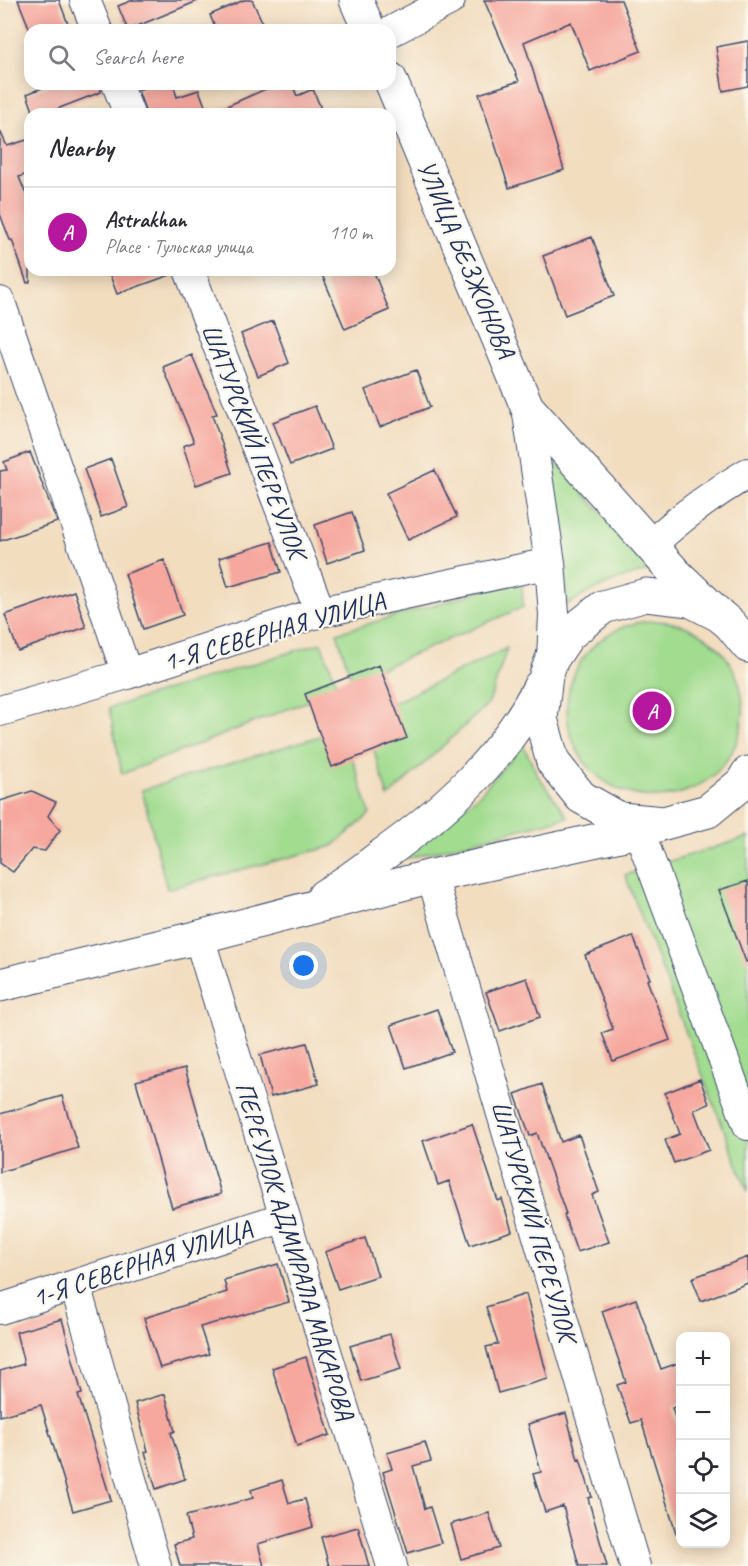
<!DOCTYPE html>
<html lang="en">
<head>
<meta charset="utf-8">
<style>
  body { margin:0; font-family:Caveat,sans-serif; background:#f2f2f3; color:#2b2b33 }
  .controls { position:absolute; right:18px; bottom:18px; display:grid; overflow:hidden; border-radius:12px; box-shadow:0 3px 15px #0003 }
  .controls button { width:54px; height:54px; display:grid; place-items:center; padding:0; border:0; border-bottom:2px solid #e1e1e2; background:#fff; color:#2b2b33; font:30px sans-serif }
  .you { position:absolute; left:304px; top:966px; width:21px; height:21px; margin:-15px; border:4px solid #fff; border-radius:50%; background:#1a73e8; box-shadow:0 0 0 9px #1a73e833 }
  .badge { display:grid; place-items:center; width:39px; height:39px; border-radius:50%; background:#b5179e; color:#fff; font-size:20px; font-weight:700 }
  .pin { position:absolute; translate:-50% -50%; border:3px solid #fff; box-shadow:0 2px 6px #0006 }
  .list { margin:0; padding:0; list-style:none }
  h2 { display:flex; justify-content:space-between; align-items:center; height:78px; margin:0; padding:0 24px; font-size:26px }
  h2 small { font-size:20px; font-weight:400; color:#7c7c81 }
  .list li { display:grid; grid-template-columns:39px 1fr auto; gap:18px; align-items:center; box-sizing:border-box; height:90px; padding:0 24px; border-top:2px solid #e1e1e2 }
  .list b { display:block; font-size:22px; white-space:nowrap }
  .list p { margin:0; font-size:20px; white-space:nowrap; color:#7c7c81 }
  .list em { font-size:20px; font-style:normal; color:#7c7c81 }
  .icon { flex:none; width:33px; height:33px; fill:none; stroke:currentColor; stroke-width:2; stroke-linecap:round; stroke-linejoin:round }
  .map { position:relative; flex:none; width:748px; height:1566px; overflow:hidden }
  .search { position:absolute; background:#fff; box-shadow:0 3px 15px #0003; left:24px; top:24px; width:372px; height:66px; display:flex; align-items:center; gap:15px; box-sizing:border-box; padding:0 21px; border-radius:18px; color:#7c7c81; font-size:22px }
  .panel { position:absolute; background:#fff; box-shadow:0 3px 15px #0003; left:24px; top:108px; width:372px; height:168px; border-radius:18px }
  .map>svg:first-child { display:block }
  .green { fill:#a1dc8f; stroke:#5e8676; stroke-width:1.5 }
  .building { fill:#f6a89f }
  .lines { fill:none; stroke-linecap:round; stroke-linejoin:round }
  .minor-casing { stroke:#3b496d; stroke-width:32 }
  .tertiary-casing { stroke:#3b496d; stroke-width:35 }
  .secondary-casing { stroke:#3b496d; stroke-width:35 }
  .minor { stroke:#fff; stroke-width:30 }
  .tertiary { stroke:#fff; stroke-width:33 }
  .secondary { stroke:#fff; stroke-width:33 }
  .labels { text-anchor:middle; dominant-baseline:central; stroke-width:4.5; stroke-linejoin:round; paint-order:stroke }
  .street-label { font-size:26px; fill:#1b2f5e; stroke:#fbf7ec }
</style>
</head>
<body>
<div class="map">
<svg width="748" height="1566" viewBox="0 0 748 1566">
  <rect width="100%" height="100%" fill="#fbf7ec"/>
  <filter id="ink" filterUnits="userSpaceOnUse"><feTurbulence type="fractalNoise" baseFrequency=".0167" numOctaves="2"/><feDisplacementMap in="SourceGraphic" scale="12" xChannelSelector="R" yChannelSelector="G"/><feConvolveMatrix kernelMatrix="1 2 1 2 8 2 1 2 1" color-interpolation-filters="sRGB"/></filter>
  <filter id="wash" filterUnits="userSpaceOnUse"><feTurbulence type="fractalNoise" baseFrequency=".008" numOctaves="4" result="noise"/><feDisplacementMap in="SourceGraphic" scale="24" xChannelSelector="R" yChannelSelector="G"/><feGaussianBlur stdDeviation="1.35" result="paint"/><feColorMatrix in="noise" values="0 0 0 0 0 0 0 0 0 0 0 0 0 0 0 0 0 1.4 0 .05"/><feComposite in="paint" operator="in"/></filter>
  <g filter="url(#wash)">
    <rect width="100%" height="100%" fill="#f2ddbf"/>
    <path class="green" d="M558 463 651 570C620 577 594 588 567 605L549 467Z
      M522 579 523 607 352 681 337 633Z
      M567 709a88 88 0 1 1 176 0a88 88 0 1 1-176 0Z
      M321 643 339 689 122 774 109 708Z
      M507 648 489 703 388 797 364 717Z
      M343 729 370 814 333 846 167 889 142 790Z
      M523 745 538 776 568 817 397 861 479 795Z
      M748 837V1192L625 875Z"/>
    <g id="blocks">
      <path class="building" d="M18 0H59L68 24 52 30H30Z
        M133 0H200L128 30 118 6Z
        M244 0H252L266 30H216L210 15Z
        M484 0H621L641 51 590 71 571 22 524 42 564 170 509 188 479 94 519 81Z
        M748 41V86L723 91 716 47Z
        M52 84H100L101 92 44 114H34L27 94Z
        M155 84H173L177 97 199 90 208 114H146L138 90Z
        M277 84H292L297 96 313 89 323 114H209Z
        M0 131 7 146 30 139V173L19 177 30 204V282L27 283 12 240H10L0 214Z
        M592 237 614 296 565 315 543 256Z
        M108 270H172L173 274 117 294Z
        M320 270H373L389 310 345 329Z
        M273 321 289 363 258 376 241 334Z
        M192 355 217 414 212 415 232 473 196 485 183 446 194 442 163 367Z
        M416 370 430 407 380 427 365 390Z
        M315 406 332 449 290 465 273 422Z
        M30 452 57 522 0 541V471L7 470 4 462Z
        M111 459 128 507 101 517 84 469Z
        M435 470 457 517 408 540 386 493Z
        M352 512 365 550 327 563 315 525Z
        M272 542 281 572 228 587 219 558Z
        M164 560 183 615 143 629 125 574Z
        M74 591 86 627 18 651 5 615Z
        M379 665 407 738 332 767 305 694Z
        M32 791 56 802 48 816 60 830 45 851 32 849 13 872 0 863V801Z
        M748 881V961L746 962 719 890Z
        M633 936 650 979 647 980 670 1040 613 1061 602 1033 613 1029 585 955Z
        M527 978 540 1017 500 1031 486 992Z
        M437 1009 452 1052 406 1068 391 1025Z
        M307 1043 319 1084 271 1097 260 1055Z
        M185 1068 221 1194 172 1208 136 1081Z
        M700 1079 709 1104 694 1110 709 1150 674 1163 665 1140 680 1134 665 1093Z
        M542 1084 561 1142 579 1135 599 1192 592 1195 609 1242 577 1252 564 1215 566 1214 537 1133 530 1136 515 1094Z
        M62 1096 78 1148 0 1172V1114Z
        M472 1124 498 1201 502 1199 512 1231 470 1245 449 1181 438 1185 423 1141Z
        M365 1238 378 1276 338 1289 325 1252Z
        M748 1257V1283L701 1301 692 1278Z
        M278 1264 289 1302 200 1327 209 1354 160 1368 144 1318 227 1292 224 1280Z
        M526 1294 548 1379 498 1393 486 1347 498 1344 486 1307Z
        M636 1299 661 1369 681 1362V1405L672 1408 681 1435V1532L676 1533 641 1420 631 1423 617 1385 626 1382 602 1311Z
        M62 1319 82 1394 78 1395 111 1500 73 1511 41 1405 0 1416V1371L24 1364 16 1332Z
        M390 1334 401 1369 361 1381 350 1346Z
        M306 1357 330 1435 297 1446 272 1368Z
        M165 1394 175 1431 171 1433 185 1479 156 1489 145 1452 148 1451 135 1403Z
        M566 1413 578 1460 580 1459 592 1497 588 1498 607 1566H579L563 1506 545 1512 533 1474 541 1472 528 1424Z
        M425 1442 431 1461 413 1466 425 1509 430 1507 441 1543 408 1553 383 1472 392 1469 387 1453Z
        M282 1480 289 1503 305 1499 313 1527 258 1544 264 1566H180L174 1544 192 1539 186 1516 253 1498 251 1490Z
        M489 1513 499 1548 461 1559 451 1524Z
        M358 1527 369 1566H329L321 1537Z"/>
    </g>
  </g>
  <g filter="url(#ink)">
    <use href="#blocks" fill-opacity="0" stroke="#3b496d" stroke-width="1.5"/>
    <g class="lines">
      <g class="minor-casing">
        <path id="minor" d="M85 0 97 30
          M390 32 450 0
          M117 84 129 114
          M189 270 320 612
          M0 302 127 674
          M527 407 550 563 554 614 552 659
          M650 546C681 516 711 495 748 473
          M0 711 127 674 320 612 550 563
          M617 818 639 831 748 1125
          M432 876 635 1566
          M199 937 392 1566
          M75 1285 156 1566
          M0 1309 285 1217"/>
      </g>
      <g class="tertiary-casing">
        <path id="tertiary" d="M356 0 369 30
          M390 79 527 407 676 574 718 614"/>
      </g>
      <g class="secondary-casing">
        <path id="secondary" d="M748 646 730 624 719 615 690 600 646 595 603 607 568 635 552 659 546 675 541 719 553 762 581 797 620 819 664 823 708 811 742 783 748 773
          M324 896C344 884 363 870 381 856 446 810 504 757 540 686
          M0 985 199 937 432 876 639 831 664 823"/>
      </g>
      <use href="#minor" class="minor"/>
      <use href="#tertiary" class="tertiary"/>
      <use href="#secondary" class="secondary"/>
    </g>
  </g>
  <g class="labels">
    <g class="street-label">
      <text transform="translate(466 259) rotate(67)">УЛИЦА БЕЗЖОНОВА</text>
      <text transform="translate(254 441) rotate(69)">ШАТУРСКИЙ ПЕРЕУЛОК</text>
      <text transform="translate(274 631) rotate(-16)">1-Я СЕВЕРНАЯ УЛИЦА</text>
      <text transform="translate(534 1221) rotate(74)">ШАТУРСКИЙ ПЕРЕУЛОК</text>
      <text transform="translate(295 1251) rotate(73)">ПЕРЕУЛОК АДМИРАЛА МАКАРОВА</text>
      <text transform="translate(142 1263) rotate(-18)">1-Я СЕВЕРНАЯ УЛИЦА</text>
    </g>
  </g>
</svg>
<div class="controls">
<button>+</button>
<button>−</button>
<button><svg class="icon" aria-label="locate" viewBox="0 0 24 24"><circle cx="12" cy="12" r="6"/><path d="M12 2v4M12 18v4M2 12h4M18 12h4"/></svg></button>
<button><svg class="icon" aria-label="layers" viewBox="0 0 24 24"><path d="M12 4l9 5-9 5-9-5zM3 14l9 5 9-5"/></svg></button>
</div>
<div class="you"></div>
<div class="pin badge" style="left:652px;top:711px">A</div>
<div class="search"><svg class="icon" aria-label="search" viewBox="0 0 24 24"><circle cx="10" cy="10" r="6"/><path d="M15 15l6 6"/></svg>Search here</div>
<section class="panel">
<h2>Nearby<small></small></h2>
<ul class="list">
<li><span class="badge">A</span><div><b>Astrakhan</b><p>Place · Тульская улица</p></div><em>110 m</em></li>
</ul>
</section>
</div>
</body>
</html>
